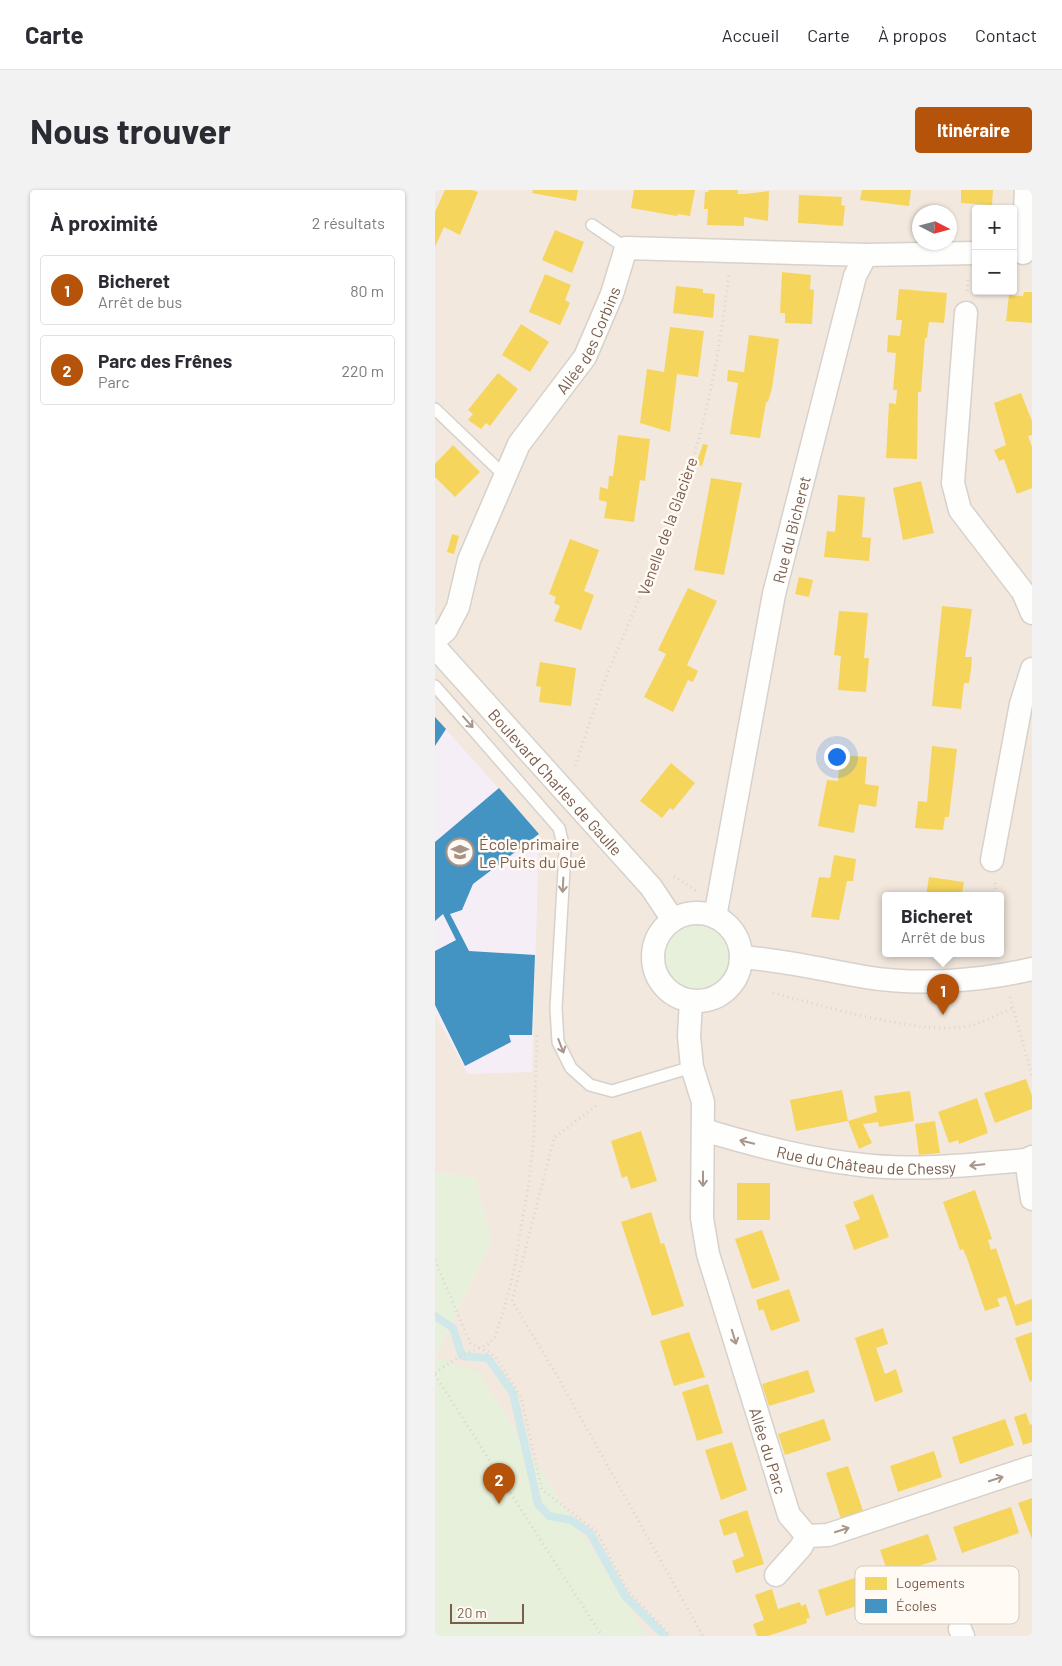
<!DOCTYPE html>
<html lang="fr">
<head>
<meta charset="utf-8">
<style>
  body { margin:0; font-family:Barlow,sans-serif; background:#f2f2f3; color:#2b2b33 }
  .controls { position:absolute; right:15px; top:15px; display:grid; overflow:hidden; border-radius:5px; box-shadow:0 1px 4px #0004 }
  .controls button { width:45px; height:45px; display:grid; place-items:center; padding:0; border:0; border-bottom:1px solid #e1e1e2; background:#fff; color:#2b2b33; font:25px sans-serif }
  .compass { position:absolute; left:477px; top:15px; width:45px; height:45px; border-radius:50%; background:#fff; box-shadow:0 1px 4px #0004; rotate:96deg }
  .scale { position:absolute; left:15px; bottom:12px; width:74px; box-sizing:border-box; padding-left:5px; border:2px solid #7a5c4d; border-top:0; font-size:14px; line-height:18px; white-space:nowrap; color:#7a5c4d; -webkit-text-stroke:4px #fffaf3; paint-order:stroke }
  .you { position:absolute; left:401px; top:566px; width:18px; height:18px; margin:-12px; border:4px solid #fff; border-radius:50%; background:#1a73e8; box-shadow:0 0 0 8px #1a73e833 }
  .badge { display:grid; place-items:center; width:32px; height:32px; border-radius:50%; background:#b45309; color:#fff; font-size:16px; font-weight:700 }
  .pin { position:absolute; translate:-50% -41px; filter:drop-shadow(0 1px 2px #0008) }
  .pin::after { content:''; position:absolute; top:26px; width:18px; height:15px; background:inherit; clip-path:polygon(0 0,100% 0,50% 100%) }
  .popup { position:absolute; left:447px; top:702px; width:122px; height:65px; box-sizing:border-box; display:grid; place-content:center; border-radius:5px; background:#fff; filter:drop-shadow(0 1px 4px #0005); font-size:16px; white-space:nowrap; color:#7c7c81 }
  .popup b { font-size:19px; color:#2b2b33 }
  .popup::after { content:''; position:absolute; left:50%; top:100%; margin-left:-10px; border:10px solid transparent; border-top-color:#fff }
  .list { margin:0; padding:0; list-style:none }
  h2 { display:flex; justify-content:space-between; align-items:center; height:65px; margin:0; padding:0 20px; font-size:21px }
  h2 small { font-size:16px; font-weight:400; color:#7c7c81 }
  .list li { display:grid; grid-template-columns:32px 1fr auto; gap:15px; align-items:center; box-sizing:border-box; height:70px; margin:0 10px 10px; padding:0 10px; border:1px solid #e1e1e2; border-radius:5px }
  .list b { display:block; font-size:19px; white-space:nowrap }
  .list p { margin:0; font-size:16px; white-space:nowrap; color:#7c7c81 }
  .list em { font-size:16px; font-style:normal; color:#7c7c81 }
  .map { position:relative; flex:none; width:597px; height:1446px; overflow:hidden; border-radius:5px }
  header { display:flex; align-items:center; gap:30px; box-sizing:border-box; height:70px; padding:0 25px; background:#fff; border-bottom:1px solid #e1e1e2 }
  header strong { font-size:24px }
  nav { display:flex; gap:28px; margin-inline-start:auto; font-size:18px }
  .intro { display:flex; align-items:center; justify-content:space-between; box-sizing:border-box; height:120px; padding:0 30px }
  h1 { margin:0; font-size:35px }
  .button { padding:12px 22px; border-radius:5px; background:#b45309; color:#fff; font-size:18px; font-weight:700 }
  main { display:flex; gap:30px; padding:0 30px }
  aside { flex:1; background:#fff; border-radius:5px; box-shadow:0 1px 4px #0004 }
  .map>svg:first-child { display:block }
  .residential { fill:#f2e8de; fill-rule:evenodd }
  .education { fill:#f6eef6 }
  .green { fill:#e7f0db }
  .homes { fill:#f6d55c }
  .schools { fill:#4393c3 }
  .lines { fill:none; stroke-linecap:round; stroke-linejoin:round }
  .stream { stroke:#d0e8ea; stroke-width:8 }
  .service-casing { stroke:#d7d1cb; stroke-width:14 }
  .minor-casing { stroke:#d7d1cb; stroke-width:25 }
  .path { stroke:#dcd5d0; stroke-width:3; stroke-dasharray:1 4; stroke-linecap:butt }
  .service { stroke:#fefefd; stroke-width:11 }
  .minor { stroke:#fefefd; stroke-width:22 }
  .oneway { stroke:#a8958b }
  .labels { text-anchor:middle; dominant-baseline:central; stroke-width:5; stroke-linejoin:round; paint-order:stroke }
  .street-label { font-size:16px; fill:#7a5c4d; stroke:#fffaf3 }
  .poi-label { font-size:16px; fill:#7a5c4d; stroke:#fffaf3; text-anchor:start }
  .key { fill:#fffaf3; stroke:#d7cbc1; stroke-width:1 }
  .key-label { font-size:14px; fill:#7a5c4d }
</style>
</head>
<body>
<header>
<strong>Carte</strong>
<nav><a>Accueil</a><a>Carte</a><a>À propos</a><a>Contact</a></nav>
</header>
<div class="intro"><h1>Nous trouver</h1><a class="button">Itinéraire</a></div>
<main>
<aside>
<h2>À proximité<small>2 résultats</small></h2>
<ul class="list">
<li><span class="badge">1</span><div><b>Bicheret</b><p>Arrêt de bus</p></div><em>80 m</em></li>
<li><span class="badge">2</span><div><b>Parc des Frênes</b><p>Parc</p></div><em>220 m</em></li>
</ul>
</aside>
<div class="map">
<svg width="597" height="1446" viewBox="0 0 597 1446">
  <rect width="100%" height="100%" fill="#f9f5f0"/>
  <path class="residential" d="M0 0H597V1446H212L0 1167 56 1051 40 988 0 983ZM541 19H578V101H541ZM484 22H514V52H484ZM450 706H566V764H450Z"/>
  <path class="education" d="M0 527 104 644 97 882 33 884 0 824Z"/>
  <path class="green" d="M228 767a33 33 0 1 1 66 0a33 33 0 1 1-66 0Z
    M0 983 40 988 56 1051 0 1167 44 1183 212 1446H0Z"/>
  <path class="homes" d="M10 0H37L43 2 25 45 9 37 0 57V22Z
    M98 0H143L141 11 97 3Z
    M199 0H260L255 26 243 24 242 26 196 18Z
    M274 0H303V4H310L334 1 333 31 309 27V36L272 35 273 19H269L270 2H273Z
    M427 0H476L474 16 425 10Z
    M526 0H558L557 15 526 13Z
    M364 5 407 7 406 15 410 16 408 36 363 33Z
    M120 40 149 52 137 83 107 70Z
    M347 82 376 85 375 99 379 100 377 134 350 133V123H345Z
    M110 84 136 95 130 110 135 113 125 135 94 122Z
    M241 96 268 99V103L280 104 278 128 238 123Z
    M464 99 512 103 509 133 494 132 492 148H490L486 202H483L482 269 451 268 454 213 461 214 462 200H458L461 163 452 162 453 145 465 146 467 130H461Z
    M589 102H597V133L571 131 574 105 588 106Z
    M86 134 114 152 95 182 67 165Z
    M235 137 269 141 263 187 242 184 235 242 205 233 212 179 229 182Z
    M314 145 344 149 337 198 333 212H331L325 248 295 244 303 193 292 191 293 180 309 182Z
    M63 183 83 199 55 236 51 233 46 239 33 230 38 224 33 220Z
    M586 203 597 231V245L593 246 597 257V298L582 304 569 269 564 271 559 260 571 255 559 213Z
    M183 245 215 249 210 291 205 290 199 332 169 328 172 312 164 310 165 297 173 299 174 286H178Z
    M268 254 273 255 267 276 261 274Z
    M18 255 45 282 20 307 0 287V274Z
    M276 288 307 293 289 385 259 380Z
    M486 291 499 343 468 350 458 298Z
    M403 305 430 307 427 347 436 348 434 371 389 367 392 341 400 342Z
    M17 344 24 346 19 364 12 362Z
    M135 349 164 360 149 401 159 405 146 440 119 431 125 416 119 413 121 407 114 404Z
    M364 387 378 390 374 407 360 404Z
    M253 398 282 411 252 475 263 481 258 492 253 490 238 522 209 507 231 464 223 460Z
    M507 416 537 419 530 467H537L536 479 534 493H529L526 519 497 516Z
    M404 421 433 423 429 468H434L431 502 403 500 406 466 399 465Z
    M105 472 141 478 136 516 104 512 106 497 101 496Z
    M497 556 522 559 514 627H510L508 640 480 638 483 611 492 612Z
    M405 565 432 567 430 594 444 596 441 617 424 614 419 643 383 636 392 590 403 591Z
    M236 573 260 593 238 620 235 618 227 628 205 611Z
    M399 665 421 669 418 691H412L404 730 376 727 384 687 395 688Z
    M494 687 529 692 527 703H524L523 706H491Z
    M591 889 597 906V919L560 933 549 903Z
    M407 900 413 931 442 922 439 906 475 901 479 931 444 937 443 932 428 934 437 953 424 959 413 931 361 941 355 910Z
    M542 908 553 943 524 954 523 950 514 953 503 922Z
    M500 931 505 963 484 965 480 934Z
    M206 941 222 991 196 999 192 986 187 988 176 951Z
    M302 993H335V1030H302Z
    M540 1000 557 1049 553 1050 556 1060 561 1058 580 1115 597 1109V1131L581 1136 571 1106 562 1109 565 1116 550 1121 532 1068 528 1059 525 1060 508 1012Z
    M438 1004 454 1047 419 1060 410 1035 425 1029 418 1012Z
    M216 1022 226 1054 229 1053 249 1116 217 1126 186 1032Z
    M327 1040 345 1090 317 1099 300 1049Z
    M354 1099 365 1131 336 1141 328 1119 324 1121 321 1110Z
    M448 1138 453 1154 441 1158 450 1184 461 1179 468 1202 440 1212 420 1148Z
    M254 1142 270 1187 239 1196 225 1151Z
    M597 1142V1191L595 1192 580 1148Z
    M373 1180 380 1202 334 1216 327 1194Z
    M273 1194 288 1243 262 1251 247 1202Z
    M591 1223 595 1235 597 1234V1252L588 1255 579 1227Z
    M389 1229 396 1250 350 1265 343 1244Z
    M570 1229 579 1255 525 1274 517 1247Z
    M297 1252 312 1300 286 1310 270 1260Z
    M499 1261 507 1287 463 1302 455 1276Z
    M413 1276 428 1321 406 1329 391 1283Z
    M597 1308V1349L583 1313Z
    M576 1317 584 1343 527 1363 518 1337Z
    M312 1320 329 1374 301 1383 297 1371 309 1366 301 1342 289 1346 284 1330Z
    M493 1344 502 1370 454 1386 445 1360Z
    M432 1384 440 1410 391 1426 383 1400Z
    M337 1399 343 1419 365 1412 366 1416 371 1414 375 1428 371 1429 372 1433 333 1446H322L318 1434 329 1430 320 1405Z"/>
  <path class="schools" d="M0 527 11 539 0 556Z
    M64 598 104 644 38 694 27 720 15 724 34 761 100 765 97 845H74L76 852 30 876 0 815V761L21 750 8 724 0 731V652Z"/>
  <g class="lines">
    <path class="stream" d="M0 1126 18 1138 27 1166 53 1168 78 1203 103 1314 114 1326 136 1330 155 1343 190 1406 230 1446"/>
    <g class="service-casing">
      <path id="service" d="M157 35 191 58
        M0 219 69 285
        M0 496 124 638 130 662 121 818 123 852 136 878 155 895 177 901 257 877"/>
    </g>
    <g class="minor-casing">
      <g id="minor">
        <path d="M588 63 591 0"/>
        <path d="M531 123 518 293 525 320 588 402 597 423"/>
        <path id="s1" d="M0 450 11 440 23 417 34 370 84 254 150 167 177 104 191 58 431 65"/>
        <path id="s2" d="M0 457 216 697 238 730"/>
        <path d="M557 670 586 514 597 479"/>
        <circle cx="262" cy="767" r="44"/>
        <path id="s3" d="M280 727 339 404 420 86 431 65 541 63"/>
        <path d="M306 767C349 770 389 780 430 787 483 796 545 791 597 779"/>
        <path id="s4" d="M256 811 254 846 257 877 268 912 267 1028 273 1064 354 1325 372 1346 393 1345 597 1277"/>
        <path id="s5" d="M269 940C318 955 368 968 419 974 476 982 534 975 591 970L597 967"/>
        <path d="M591 970 597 1009"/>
        <path d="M341 1385 366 1357 372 1346"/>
        <path d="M525 1439 528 1446"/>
      </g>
    </g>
    <path class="path" d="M532 101 533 87
      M140 576C150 547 160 516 171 487 196 426 224 367 246 305 272 233 285 159 294 83
      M239 686 261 701
      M560 693 561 706
      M566 747 567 762
      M338 803C387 815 492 848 538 835 551 831 564 824 577 818
      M575 807 597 886
      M161 916 119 948 77 1111 124 1189 268 1446
      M0 1070 35 1153 60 1166 86 1207 107 1300 162 1342 193 1401 236 1446
      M0 1183 22 1168 53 1154 60 1147 67 1126 78 1085 94 991 99 945 102 843
      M0 1185 167 1446"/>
    <use href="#service" class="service"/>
    <use href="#minor" class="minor"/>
  </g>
  <defs><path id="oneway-shaft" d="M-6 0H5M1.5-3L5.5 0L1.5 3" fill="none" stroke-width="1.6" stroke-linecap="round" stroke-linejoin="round" transform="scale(1.25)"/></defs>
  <g class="oneway">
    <use href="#oneway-shaft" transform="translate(33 532) rotate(48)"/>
    <use href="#oneway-shaft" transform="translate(128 695) rotate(93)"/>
    <use href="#oneway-shaft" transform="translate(126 856) rotate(69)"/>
    <use href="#oneway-shaft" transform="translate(312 952) rotate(-166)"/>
    <use href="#oneway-shaft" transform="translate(542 975) rotate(174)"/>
    <use href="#oneway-shaft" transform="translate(268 989) rotate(90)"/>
    <use href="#oneway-shaft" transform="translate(299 1147) rotate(73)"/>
    <use href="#oneway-shaft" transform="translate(561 1289) rotate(-18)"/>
    <use href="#oneway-shaft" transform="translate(407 1340) rotate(-18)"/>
  </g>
  <defs>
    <g id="school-ring" transform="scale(1.4375)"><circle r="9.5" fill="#fffaf3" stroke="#a69286" stroke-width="1.5"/><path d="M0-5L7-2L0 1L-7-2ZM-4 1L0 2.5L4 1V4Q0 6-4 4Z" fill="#a69286"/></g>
  </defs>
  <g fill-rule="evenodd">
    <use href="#school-ring" x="25" y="662"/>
  </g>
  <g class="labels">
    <g class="street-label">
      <text stroke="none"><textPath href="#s1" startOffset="341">Allée des Corbins</textPath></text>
      <text transform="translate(232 336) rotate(-70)">Venelle de la Glacière</text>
      <text stroke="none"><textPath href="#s3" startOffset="395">Rue du Bicheret</textPath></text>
      <text stroke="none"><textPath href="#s2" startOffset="181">Boulevard Charles de Gaulle</textPath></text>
      <text stroke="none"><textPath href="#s5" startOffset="166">Rue du Château de Chessy</textPath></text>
      <text stroke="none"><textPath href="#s4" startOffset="461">Allée du Parc</textPath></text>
    </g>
    <g class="poi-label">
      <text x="44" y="653">École primaire<tspan x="44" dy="18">Le Puits du Gué</tspan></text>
    </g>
  </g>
  <rect x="420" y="1376" width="164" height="58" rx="8" class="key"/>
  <rect x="430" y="1387" width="22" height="13" fill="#f6d55c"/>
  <rect x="430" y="1409" width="22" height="14" fill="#4393c3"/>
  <g class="key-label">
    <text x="461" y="1398">Logements</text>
    <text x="461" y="1421">Écoles</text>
  </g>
</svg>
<div class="controls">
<button>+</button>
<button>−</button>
</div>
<svg class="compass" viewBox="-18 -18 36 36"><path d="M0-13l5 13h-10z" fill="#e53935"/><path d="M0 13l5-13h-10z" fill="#7c7c81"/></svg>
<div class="scale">20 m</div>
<div class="you"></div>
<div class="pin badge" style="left:508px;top:825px">1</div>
<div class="popup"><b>Bicheret</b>Arrêt de bus</div>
<div class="pin badge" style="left:64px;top:1314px">2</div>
</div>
</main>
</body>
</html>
